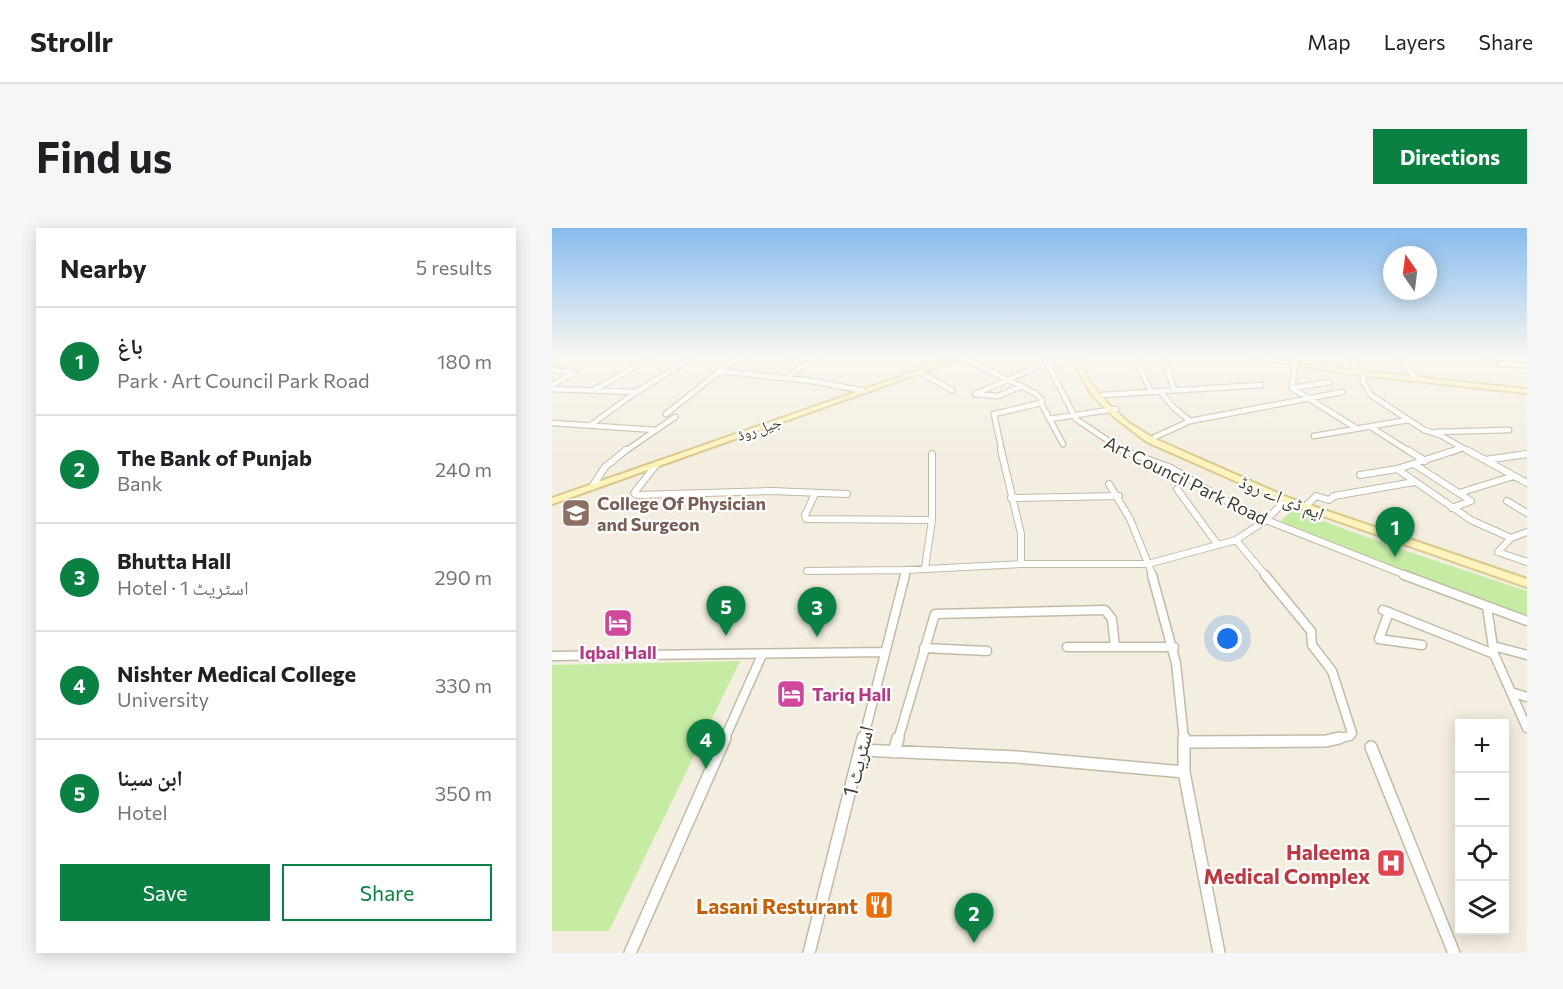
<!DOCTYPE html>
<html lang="en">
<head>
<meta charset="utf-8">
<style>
  body { margin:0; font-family:Commissioner,"Noto Naskh Arabic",sans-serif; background:#f6f6f6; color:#202124 }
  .controls { position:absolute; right:18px; bottom:18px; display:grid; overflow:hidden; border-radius:0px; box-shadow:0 3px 15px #0003 }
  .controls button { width:54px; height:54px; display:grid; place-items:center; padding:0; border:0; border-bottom:2px solid #e0e0e0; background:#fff; color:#202124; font:30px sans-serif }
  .compass { position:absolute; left:831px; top:18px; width:54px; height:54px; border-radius:50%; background:#fff; box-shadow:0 3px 15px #0003; rotate:346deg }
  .you { position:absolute; left:676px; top:411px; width:21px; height:21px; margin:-15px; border:4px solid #fff; border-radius:50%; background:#1a73e8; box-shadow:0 0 0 9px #1a73e833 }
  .badge { display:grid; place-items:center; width:39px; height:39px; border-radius:50%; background:#0b8043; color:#fff; font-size:20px; font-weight:700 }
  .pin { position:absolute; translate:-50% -50px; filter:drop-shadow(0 2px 3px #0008) }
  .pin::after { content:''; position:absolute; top:32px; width:21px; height:18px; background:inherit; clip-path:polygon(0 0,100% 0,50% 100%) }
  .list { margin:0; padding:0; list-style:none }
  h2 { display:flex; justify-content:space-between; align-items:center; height:78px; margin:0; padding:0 24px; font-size:26px }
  h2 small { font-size:20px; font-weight:400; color:#757577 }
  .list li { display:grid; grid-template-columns:39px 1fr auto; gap:18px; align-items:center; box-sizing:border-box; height:108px; padding:0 24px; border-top:2px solid #e0e0e0 }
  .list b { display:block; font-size:22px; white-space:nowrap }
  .list p { margin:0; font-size:20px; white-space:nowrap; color:#757577 }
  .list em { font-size:20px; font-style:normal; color:#757577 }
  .actions { display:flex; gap:12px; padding:18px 24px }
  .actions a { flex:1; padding:14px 0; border:2px solid #0b8043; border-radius:0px; text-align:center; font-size:21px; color:#0b8043 }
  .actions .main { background:#0b8043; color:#fff }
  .icon { flex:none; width:33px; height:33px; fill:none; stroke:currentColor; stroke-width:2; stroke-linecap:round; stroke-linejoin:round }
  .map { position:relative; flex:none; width:975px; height:725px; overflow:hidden; border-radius:0px }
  header { display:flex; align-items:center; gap:36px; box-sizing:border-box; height:84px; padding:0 30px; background:#fff; border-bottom:2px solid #e0e0e0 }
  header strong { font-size:28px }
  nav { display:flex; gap:33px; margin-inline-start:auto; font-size:21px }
  .intro { display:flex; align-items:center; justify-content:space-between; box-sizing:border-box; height:144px; padding:0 36px }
  h1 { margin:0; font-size:42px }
  .button { padding:15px 27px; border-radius:0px; background:#0b8043; color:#fff; font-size:21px; font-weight:700 }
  main { display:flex; gap:36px; padding:0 36px }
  aside { flex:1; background:#fff; border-radius:0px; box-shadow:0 3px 15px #0003 }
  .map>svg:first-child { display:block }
  .green { fill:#c6eca4 }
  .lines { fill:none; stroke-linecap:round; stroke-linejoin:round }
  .street-far3-casing { stroke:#c1baa5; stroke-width:7 }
  .street-far2-casing { stroke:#c1baa5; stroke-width:8 }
  .street-far1-casing { stroke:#c1baa5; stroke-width:11 }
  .street-casing { stroke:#c1baa5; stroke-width:14 }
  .secondary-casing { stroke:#d8c98a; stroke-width:4 }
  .street-far3 { stroke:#fff; stroke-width:4.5 }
  .street-far2 { stroke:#fff; stroke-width:6 }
  .street-far1 { stroke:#fff; stroke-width:8 }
  .street { stroke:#fff; stroke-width:11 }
  .secondary { fill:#fff4be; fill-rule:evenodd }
  .labels { text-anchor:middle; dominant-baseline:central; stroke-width:4.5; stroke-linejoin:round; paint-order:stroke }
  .far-street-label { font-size:15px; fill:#443e31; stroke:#fff }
  .street-label { font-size:18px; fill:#443e31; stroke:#fff }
  .education-label { font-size:18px; font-weight:bold; fill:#785e54; stroke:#fff; text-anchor:start }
  .hotel-label { font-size:18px; font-weight:bold; fill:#b23c85; stroke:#fff }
  .near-street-label { font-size:21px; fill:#443e31; stroke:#fff }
  .near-health-label { font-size:21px; font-weight:bold; fill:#be3a42; stroke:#fff; text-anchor:end }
  .near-food-label { font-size:21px; font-weight:bold; fill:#c56008; stroke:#fff; text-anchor:end }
</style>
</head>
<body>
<header>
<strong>Strollr</strong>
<nav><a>Map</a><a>Layers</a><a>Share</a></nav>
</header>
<div class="intro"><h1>Find us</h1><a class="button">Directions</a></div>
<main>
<aside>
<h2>Nearby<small>5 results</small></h2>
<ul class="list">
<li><span class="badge">1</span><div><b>باغ</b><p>Park · Art Council Park Road</p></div><em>180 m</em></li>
<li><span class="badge">2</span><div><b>The Bank of Punjab</b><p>Bank</p></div><em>240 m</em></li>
<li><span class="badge">3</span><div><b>Bhutta Hall</b><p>Hotel · اسٹریٹ 1</p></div><em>290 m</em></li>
<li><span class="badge">4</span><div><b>Nishter Medical College</b><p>University</p></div><em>330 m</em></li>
<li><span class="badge">5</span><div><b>ابن سینا</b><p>Hotel</p></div><em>350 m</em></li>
</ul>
<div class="actions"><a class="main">Save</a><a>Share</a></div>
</aside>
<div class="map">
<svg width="975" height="725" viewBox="0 0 975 725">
  <rect width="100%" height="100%" fill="#f3eee0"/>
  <path class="green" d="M740 282 845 320 975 363V388L836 338 728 294Z
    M188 433 57 703H0V437Z"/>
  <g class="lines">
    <g class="street-far3-casing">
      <path id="street-far3" d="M235 128 260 131
        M581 128 599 163
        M611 128 622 161
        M798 128 806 144
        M849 128 863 151
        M409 129 483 165 490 172 489 175 442 186 450 224
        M934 129 975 131
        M0 130 7 128
        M495 135 524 191 573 224
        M743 135 740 160 804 200
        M947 136 975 137
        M0 142 22 145 0 157
        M168 143 260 153 313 163
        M367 144 400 162
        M811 145V154L819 167 872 202 888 207 918 224
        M235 150 265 128
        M470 158 446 168 423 166 495 135 525 133
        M740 160 778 154
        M0 161 84 164
        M42 162 102 128
        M608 163 621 179 638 193
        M551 167 709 157
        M489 175 511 216
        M114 186 178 135 194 128
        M497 191 564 181
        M0 195 104 202
        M39 197 84 164 143 128
        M819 199 858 224
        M884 204 957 202
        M762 208 856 192
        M603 209 638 193 790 164
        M72 224 123 189
        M900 224 911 220"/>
    </g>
    <g class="street-far2-casing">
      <path id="street-far2" d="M449 222 469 306V336
        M570 222 619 240 671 271 714 292 856 348
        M856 222 873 233
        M915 222 975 255
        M933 232 975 226
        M862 236 919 273 900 280
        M104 237 82 265 85 267 219 263 295 266
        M845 241 919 292 959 310
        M808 247 845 241 904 222
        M557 256 578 291 601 348
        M40 259 53 239 74 222
        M625 261 666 317
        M907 265 962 248
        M263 266 253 287 254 291 380 292
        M459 270 567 268
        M955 273 975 285
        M756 276 764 268 777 272 782 268 862 254
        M975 304 959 310 946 324 975 334
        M684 312 714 348
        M373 340 380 292V226
        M255 343 354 342 469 336H596L684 312 714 292 734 272
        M352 348 354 342"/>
    </g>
    <g class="street-far1-casing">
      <path id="street-far1" d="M600 347 624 435 632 512
        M713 347 759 403 760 417 780 443 800 505 798 508 780 512
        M852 347 975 393
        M935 379 942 426 975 500
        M831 382 942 426
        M837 384 827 411 870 417
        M941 418 975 427
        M515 419H622
        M372 420 435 423
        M0 428 333 424
        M959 464 975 469
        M172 512 210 427
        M311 512 353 347
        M346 512 383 386 553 382 560 391 563 419"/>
    </g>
    <g class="street-casing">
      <path id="street" d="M632 510V544L667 725
        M633 514 774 513 787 510
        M819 519 902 725
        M308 522 465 529 632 544
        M342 524 346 510
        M78 725 173 510
        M257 725 311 510"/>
    </g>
    <g class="secondary-casing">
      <path id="secondary" d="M408 128H416L0 276V270Z
        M521 128H527L538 154 555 175 577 195 601 210 737 270 975 351V359L731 274 595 214 561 188 540 167 525 141Z
        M689 128H701L799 142 975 161V165L799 146Z"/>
    </g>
    <use href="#street-far3" class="street-far3"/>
    <use href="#street-far2" class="street-far2"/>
    <use href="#street-far1" class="street-far1"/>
    <use href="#street" class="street"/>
    <use href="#secondary" class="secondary"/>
  </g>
  <linearGradient id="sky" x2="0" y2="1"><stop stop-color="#86bcee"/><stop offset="0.56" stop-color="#faf7f1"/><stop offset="1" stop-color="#faf7f1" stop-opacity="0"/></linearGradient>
  <rect width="975" height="229" fill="url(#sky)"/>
  <defs>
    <g id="university-square" transform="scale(1.5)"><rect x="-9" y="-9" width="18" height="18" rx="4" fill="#8d6e63" stroke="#fff"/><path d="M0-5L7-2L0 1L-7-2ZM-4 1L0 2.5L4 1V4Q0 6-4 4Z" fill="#fff"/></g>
    <g id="hotel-square" transform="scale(1.5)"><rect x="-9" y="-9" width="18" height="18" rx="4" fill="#d1479c" stroke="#fff"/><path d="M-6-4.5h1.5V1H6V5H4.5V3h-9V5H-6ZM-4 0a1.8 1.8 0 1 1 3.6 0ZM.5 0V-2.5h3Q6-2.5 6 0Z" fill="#fff"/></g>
    <g id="hospital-square" transform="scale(1.5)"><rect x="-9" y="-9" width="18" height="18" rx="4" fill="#e0444e" stroke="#fff"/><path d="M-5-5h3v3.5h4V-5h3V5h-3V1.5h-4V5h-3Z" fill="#fff"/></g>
    <g id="restaurant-square" transform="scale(1.5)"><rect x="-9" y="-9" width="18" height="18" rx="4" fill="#e8710a" stroke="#fff"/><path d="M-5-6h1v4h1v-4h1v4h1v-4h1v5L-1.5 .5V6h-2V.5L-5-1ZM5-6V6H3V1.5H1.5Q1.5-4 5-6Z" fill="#fff"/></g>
  </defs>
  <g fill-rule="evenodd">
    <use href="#university-square" x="24" y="285"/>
    <use href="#hotel-square" x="66" y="395"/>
    <use href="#hotel-square" x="239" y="466"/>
    <use href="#hospital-square" x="839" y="635"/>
    <use href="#restaurant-square" x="327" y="677"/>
  </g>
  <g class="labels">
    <g class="far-street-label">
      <text transform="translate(207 200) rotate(-19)">جیل روڈ</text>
    </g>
    <g class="street-label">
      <text transform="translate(634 252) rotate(26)">Art Council Park Road</text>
      <text transform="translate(730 269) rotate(22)">ایم ڈی اے روڈ</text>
    </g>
    <g class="education-label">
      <text x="45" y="275">College Of Physician<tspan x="45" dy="21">and Surgeon</tspan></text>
    </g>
    <g class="hotel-label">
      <text x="66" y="424">Iqbal Hall</text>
      <text x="260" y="466" text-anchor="start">Tariq Hall</text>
    </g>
    <g class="near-street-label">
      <text transform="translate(305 533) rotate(-76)">اسٹریٹ 1</text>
    </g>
    <g class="near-health-label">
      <text x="818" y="623">Haleema<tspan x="818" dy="24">Medical Complex</tspan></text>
    </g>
    <g class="near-food-label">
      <text x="306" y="677">Lasani Resturant</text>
    </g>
  </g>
</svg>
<div class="controls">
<button>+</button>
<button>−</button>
<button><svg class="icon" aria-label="locate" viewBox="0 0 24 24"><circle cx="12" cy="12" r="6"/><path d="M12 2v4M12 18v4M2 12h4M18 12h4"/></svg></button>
<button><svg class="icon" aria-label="layers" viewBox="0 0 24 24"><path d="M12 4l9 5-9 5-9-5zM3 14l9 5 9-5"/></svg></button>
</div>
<svg class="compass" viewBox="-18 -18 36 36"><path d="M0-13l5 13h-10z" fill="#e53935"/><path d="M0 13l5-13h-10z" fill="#757577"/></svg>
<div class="you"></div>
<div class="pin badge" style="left:843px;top:329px">1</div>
<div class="pin badge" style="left:422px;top:715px">2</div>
<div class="pin badge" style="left:265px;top:409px">3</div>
<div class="pin badge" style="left:154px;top:541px">4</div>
<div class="pin badge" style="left:174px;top:408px">5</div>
</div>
</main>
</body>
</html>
